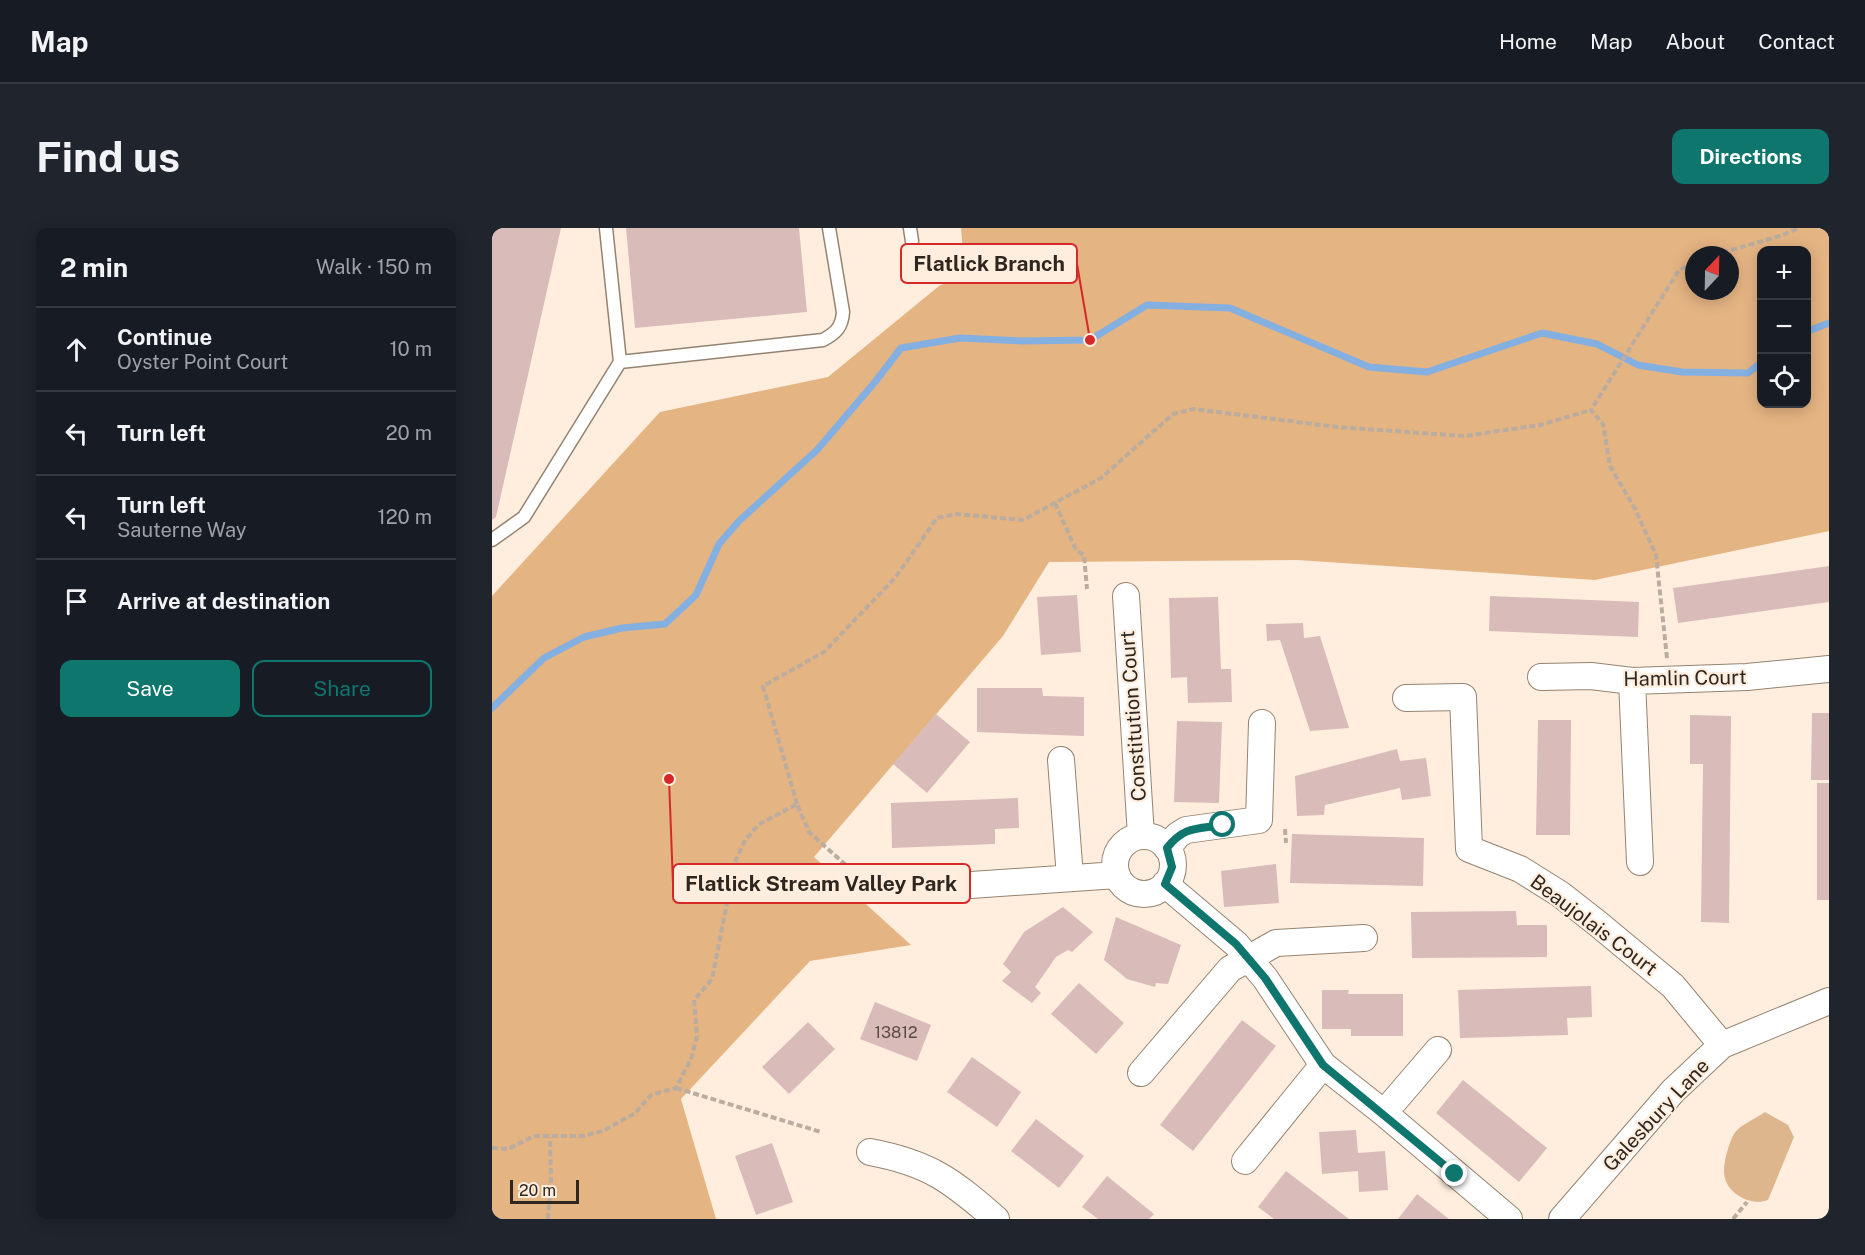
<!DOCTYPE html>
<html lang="en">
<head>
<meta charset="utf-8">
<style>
  body { margin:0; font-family:"Public Sans",sans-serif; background:#20242c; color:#f1f3f6 }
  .controls { position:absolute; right:18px; top:18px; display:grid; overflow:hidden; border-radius:12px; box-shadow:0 3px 15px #0003 }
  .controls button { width:54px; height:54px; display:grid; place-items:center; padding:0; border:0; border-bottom:2px solid #363941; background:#171b24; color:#f1f3f6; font:30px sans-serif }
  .compass { position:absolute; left:1193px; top:18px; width:54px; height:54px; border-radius:50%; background:#171b24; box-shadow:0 3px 15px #0003; rotate:22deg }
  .scale { position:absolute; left:18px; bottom:15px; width:69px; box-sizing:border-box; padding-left:6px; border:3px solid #2e261f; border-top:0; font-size:16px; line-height:21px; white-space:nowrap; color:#2e261f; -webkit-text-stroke:4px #ffeede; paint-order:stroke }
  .stop { position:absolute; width:18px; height:18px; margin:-14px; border:4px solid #0f766e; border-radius:50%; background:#fff }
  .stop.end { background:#0f766e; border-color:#fff; box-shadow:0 2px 6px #0008 }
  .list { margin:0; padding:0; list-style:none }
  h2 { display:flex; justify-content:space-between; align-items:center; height:78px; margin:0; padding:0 24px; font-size:26px }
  h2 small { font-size:20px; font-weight:400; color:#9ea1a6 }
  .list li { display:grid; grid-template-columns:39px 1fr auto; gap:18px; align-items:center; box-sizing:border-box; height:84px; padding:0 24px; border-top:2px solid #363941 }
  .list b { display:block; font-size:22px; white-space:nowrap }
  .list p { margin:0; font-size:20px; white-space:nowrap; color:#9ea1a6 }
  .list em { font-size:20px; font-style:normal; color:#9ea1a6 }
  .actions { display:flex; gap:12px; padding:18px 24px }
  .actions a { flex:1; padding:14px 0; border:2px solid #0f766e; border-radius:12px; text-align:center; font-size:21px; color:#0f766e }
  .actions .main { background:#0f766e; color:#fff }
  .icon { flex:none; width:33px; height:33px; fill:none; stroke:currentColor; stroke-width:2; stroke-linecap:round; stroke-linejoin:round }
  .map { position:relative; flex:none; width:1337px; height:991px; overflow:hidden; border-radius:12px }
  header { display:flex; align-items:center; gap:36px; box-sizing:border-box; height:84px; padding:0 30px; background:#171b24; border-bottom:2px solid #363941 }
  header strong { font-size:28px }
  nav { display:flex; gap:33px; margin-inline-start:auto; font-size:21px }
  .intro { display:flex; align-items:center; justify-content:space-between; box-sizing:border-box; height:144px; padding:0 36px }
  h1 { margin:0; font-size:42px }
  .button { padding:15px 27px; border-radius:12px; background:#0f766e; color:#fff; font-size:21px; font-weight:700 }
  main { display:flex; gap:36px; padding:0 36px }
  aside { flex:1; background:#171b24; border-radius:12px; box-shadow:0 3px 15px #0003 }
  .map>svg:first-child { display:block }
  .green { fill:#deb68e }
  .forest { fill:#e5b483; fill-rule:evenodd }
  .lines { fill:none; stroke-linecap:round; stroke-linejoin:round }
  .stream { stroke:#84afe1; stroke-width:7 }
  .building { fill:#d9bbb9 }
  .service-casing { stroke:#958371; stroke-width:15 }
  .minor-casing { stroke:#958371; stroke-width:28 }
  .path { stroke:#baac9f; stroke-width:4; stroke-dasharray:6 3; stroke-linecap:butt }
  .service { stroke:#fff; stroke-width:12 }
  .minor { stroke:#fff; stroke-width:26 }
  .route { stroke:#0f766e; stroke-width:8 }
  .labels { text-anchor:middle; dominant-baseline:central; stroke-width:4.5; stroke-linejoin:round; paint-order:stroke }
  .number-label { font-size:16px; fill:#594b46 }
  .street-label { font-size:20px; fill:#2e261f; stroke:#ffeede }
  .leader { fill:none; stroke:#d62828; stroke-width:2 }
  .callout-dot { fill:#d62828; stroke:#ffeede; stroke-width:2 }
  .callout { fill:#ffeede; stroke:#d62828; stroke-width:2 }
  .callout-label { font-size:21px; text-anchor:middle; font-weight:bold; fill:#2e261f }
</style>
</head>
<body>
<header>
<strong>Map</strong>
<nav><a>Home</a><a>Map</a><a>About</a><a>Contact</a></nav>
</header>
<div class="intro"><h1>Find us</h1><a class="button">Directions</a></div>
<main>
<aside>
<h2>2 min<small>Walk · 150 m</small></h2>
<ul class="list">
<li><svg class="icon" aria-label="ahead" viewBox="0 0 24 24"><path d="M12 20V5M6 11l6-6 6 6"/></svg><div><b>Continue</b><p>Oyster Point Court</p></div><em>10 m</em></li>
<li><svg class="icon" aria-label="left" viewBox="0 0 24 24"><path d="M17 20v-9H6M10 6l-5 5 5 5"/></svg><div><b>Turn left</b></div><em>20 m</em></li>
<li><svg class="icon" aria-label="left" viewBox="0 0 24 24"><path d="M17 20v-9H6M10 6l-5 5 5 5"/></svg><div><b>Turn left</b><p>Sauterne Way</p></div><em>120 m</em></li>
<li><svg class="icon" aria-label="arrive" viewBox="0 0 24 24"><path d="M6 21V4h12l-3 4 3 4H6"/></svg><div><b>Arrive at destination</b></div></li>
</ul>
<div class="actions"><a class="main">Save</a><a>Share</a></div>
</aside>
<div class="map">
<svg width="1337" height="991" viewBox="0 0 1337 991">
  <rect width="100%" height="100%" fill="#ffeede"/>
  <path class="green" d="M1273 884 1296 897 1302 909 1276 972C1258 979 1231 964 1232 942 1232 933 1237 914 1242 906 1247 897 1265 890 1273 884Z"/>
  <path class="forest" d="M469 0H1337V303L1103 352 805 332 557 334 511 408 322 629 419 717 318 733 189 871 224 991H0V368L168 184 336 149 447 58 473 46ZM1270 22H1314V176H1270ZM1202 27H1238V63H1202Z"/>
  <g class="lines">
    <path class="stream" d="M1314 104 1337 95
      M0 480 52 430 92 409 130 400 173 396 204 367 227 316 247 293 325 222 383 154 409 120 468 110 529 113 598 112 655 77 738 80 877 139 935 144 1050 105 1105 116 1146 137 1190 144 1256 145 1270 134"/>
  </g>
  <path class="building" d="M0 0H69L4 289 0 292Z
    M134 0H307L315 84 143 100Z
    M1337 338V374L1186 395 1181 360Z
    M585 367 589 424 549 427 545 369Z
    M998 368 1147 374 1146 409 997 403Z
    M726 369 729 441H739L740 474 696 475 695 449 679 450 677 370Z
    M811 395 812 410 828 408 857 500 818 503 788 412 775 413 774 396Z
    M485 460H550L551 468 592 469V508L485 504Z
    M1320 485H1337V552H1319Z
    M444 486 478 514 435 565 401 536Z
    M1198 487 1239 488 1237 695 1209 694 1211 536H1198Z
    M1046 492H1079L1078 607H1044Z
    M685 493 730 494 727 575 682 574Z
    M905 521 908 533 934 530 939 568 910 572 908 560 833 577 832 587 805 588 803 548Z
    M1325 555H1337V672H1325Z
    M526 570 527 600 503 601V616L400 620 399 575Z
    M800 606 932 610 931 658 798 655Z
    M784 636 787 675 732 679 729 643Z
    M571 679 601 704 580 724 576 722 564 729 543 759 549 765 540 775 510 753 519 744 511 736 532 704Z
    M1024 683 1025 697H1055V729L920 730 919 684Z
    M624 689 689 717 676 756 664 755 663 759 635 751 612 732Z
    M587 755 632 795 604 826 559 786Z
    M1099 758 1100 789 1075 790 1076 807 968 810 966 762Z
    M830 762H857L856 766H911V808H859V801H830Z
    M383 774 439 797 425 833 368 811Z
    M750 792 784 818 701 923 668 897Z
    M316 794 343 821 297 866 270 839Z
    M480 829 529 864 505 899 455 864Z
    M971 852 1055 920 1027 954 944 885Z
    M544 891 592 928 567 960 519 923Z
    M864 902 866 925 893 923 896 962 867 964 866 943 830 946 827 904Z
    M280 915 301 974 264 987 243 928Z
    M794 943 857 991H782L766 979Z
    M615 948 662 986 657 991H606L590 979Z
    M925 966 957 991H906Z"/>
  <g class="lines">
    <g class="service-casing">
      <path id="service" d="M114 0 128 134 331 112C344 105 350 99 351 84L337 0
        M418 0 420 13
        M0 312 32 289 128 134"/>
    </g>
    <g class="minor-casing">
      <path id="minor" d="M634 368 649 608
        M1049 449 1099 448 1140 453 1255 449 1337 441
        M1140 453 1148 634
        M914 470 971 469 977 621 1028 641 1068 666 1105 695 1181 758 1230 817
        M569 532 578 649
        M623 637a29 29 0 1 1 58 0a29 29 0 1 1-58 0Z
        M675 620 686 607 694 602 767 592 770 495
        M673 656 744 716 773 750 831 837 892 885 1017 991
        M436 660 625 647
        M649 845 738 741 784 715 872 710
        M892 885 946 822
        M378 924C437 935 459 952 504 991
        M753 933 831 837
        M1070 991 1181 863 1230 817 1337 773"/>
    </g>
    <path class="path" d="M1222 27 1291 7 1306 0
      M563 275 584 322 592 327 595 361
      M1175 430 1164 327 1143 281 1118 238 1111 196 1099 182 1187 42 1202 35
      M305 576 271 458 332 424 403 350 445 290 465 286 531 292 609 250 681 186 702 181 845 199 972 208 1048 197 1099 182
      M793 601 794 615
      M184 860 329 904
      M0 920 16 921 42 908H91L111 903 143 885 159 867 184 860 199 831 205 808 202 772 220 751 243 634 252 614 266 597 305 576 317 604 394 673
      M56 991 59 955 58 909
      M1241 991 1255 974"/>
    <use href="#service" class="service"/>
    <use href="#minor" class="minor"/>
  </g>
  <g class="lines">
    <path class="route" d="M731 597C705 601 692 598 675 620L680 639 673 656 744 716 773 750 831 837 963 946"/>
  </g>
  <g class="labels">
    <g class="number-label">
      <text x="404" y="804">13812</text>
    </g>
    <g class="street-label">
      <text transform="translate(1193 450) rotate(-1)">Hamlin Court</text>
      <text transform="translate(641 488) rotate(-94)">Constitution Court</text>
      <text transform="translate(1102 697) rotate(37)">Beaujolais Court</text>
      <text transform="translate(1164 887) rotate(-47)">Galesbury Lane</text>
    </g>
  </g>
  <path class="leader" d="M598 112L585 36M177 551L181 656"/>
  <g class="callout-dot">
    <circle cx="598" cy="112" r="6"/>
    <circle cx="177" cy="551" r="6"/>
  </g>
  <g class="callout">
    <rect x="409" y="16" width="176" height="39" rx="6"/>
    <rect x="181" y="636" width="297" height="39" rx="6"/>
  </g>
  <g class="callout-label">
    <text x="497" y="43">Flatlick Branch</text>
    <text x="329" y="663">Flatlick Stream Valley Park</text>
  </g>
</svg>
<div class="controls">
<button>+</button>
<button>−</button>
<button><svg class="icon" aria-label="locate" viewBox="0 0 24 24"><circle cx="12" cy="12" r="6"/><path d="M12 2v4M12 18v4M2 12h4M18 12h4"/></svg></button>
</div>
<svg class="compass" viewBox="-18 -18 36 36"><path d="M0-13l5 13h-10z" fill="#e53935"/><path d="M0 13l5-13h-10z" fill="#9ea1a6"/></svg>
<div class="scale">20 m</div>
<div class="stop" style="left:731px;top:597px"></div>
<div class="stop end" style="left:963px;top:946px"></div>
</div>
</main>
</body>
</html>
